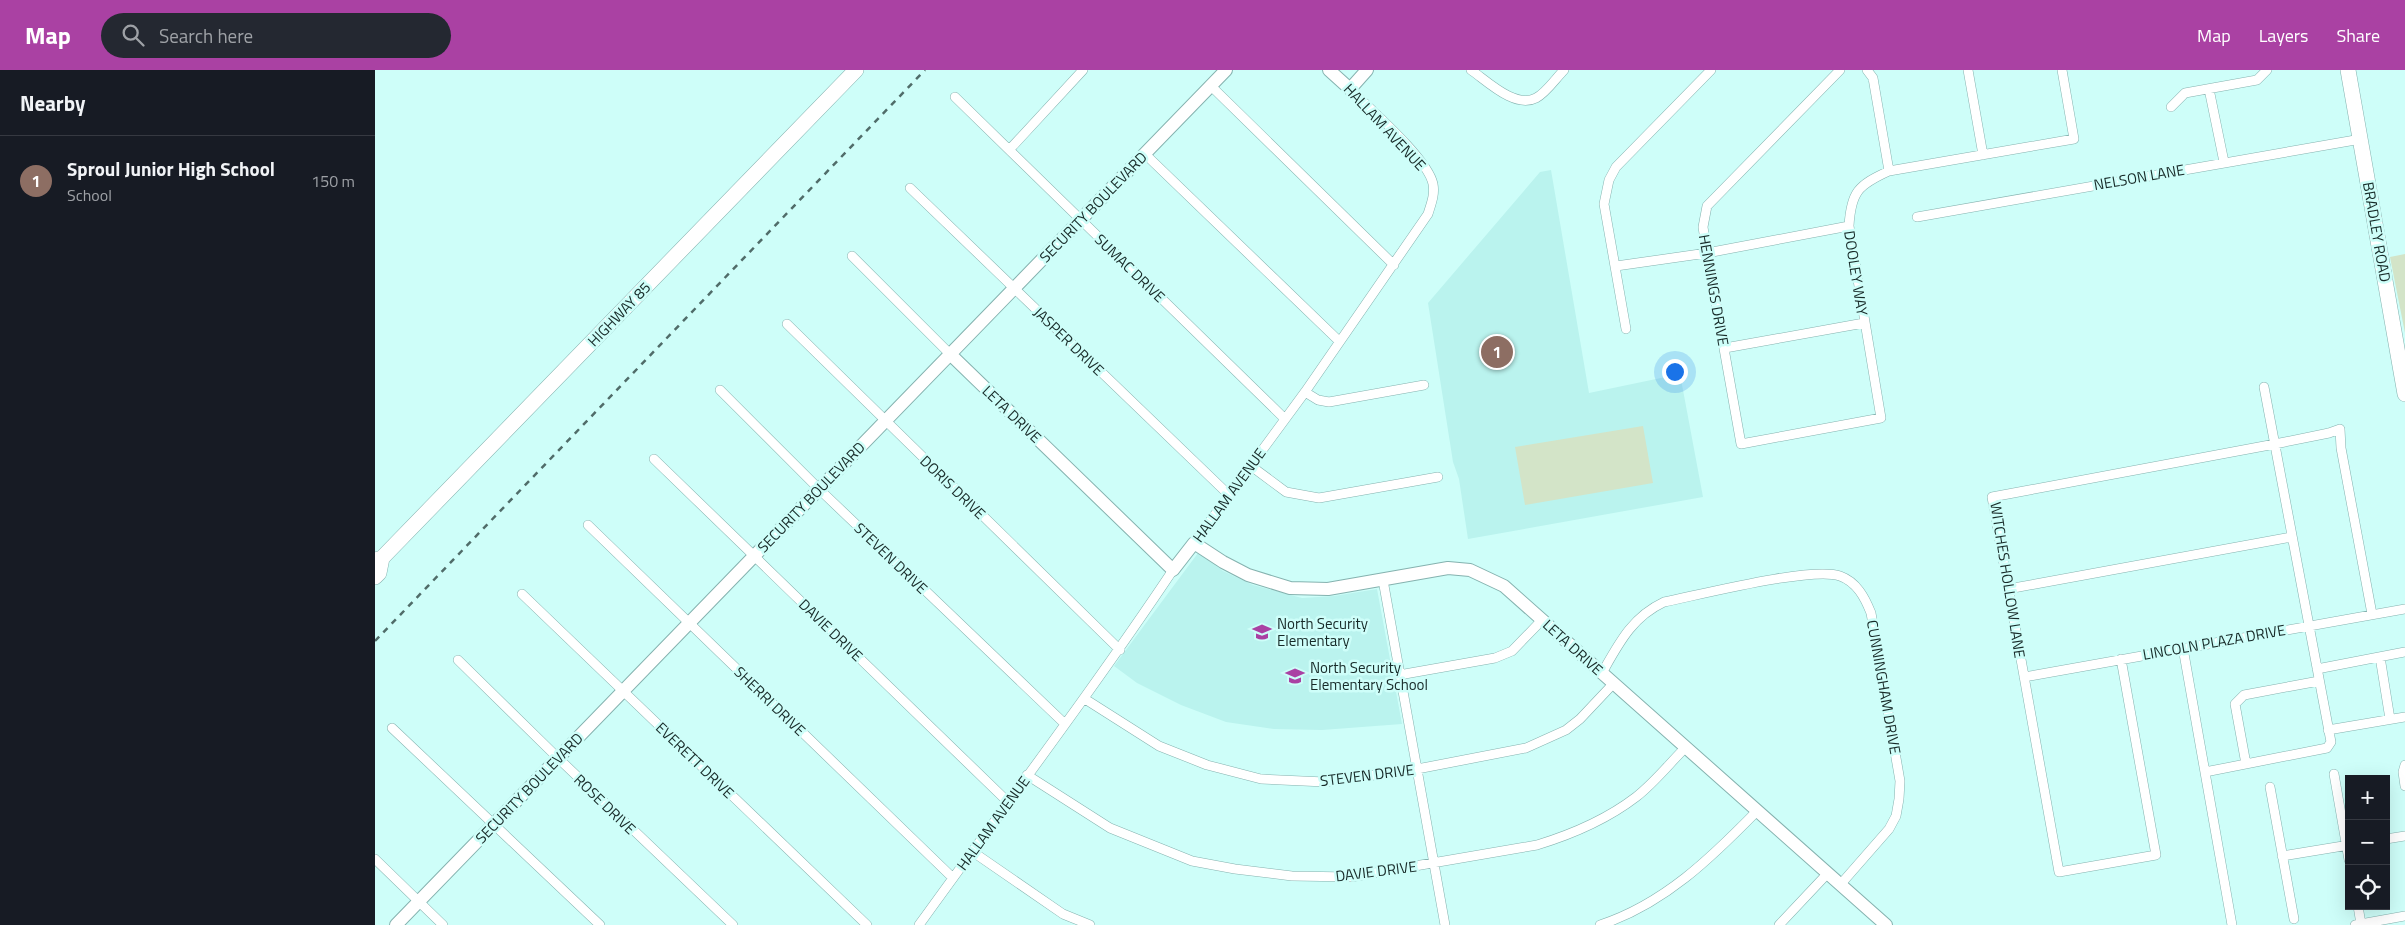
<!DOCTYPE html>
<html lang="en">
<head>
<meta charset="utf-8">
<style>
  body { margin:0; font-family:"Titillium Web",sans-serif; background:#242831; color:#f1f3f6 }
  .controls { position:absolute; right:15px; bottom:15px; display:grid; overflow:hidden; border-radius:0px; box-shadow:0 5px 20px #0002 }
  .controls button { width:45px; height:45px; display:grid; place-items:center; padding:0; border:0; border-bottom:1px solid #363941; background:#171b24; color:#f1f3f6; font:25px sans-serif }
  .you { position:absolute; left:1299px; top:301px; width:18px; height:18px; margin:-12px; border:4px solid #fff; border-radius:50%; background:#1a73e8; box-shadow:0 0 0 8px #1a73e833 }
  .badge { display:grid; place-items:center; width:32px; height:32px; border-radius:50%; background:#aa41a3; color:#fff; font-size:16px; font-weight:700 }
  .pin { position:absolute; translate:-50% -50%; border:2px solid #fff; box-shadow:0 1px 5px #0006 }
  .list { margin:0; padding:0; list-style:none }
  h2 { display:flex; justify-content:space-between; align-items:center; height:65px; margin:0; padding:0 20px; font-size:21px }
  h2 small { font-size:16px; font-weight:400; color:#9ea1a6 }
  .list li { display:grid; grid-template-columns:32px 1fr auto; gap:15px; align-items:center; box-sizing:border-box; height:90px; padding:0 20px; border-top:1px solid #363941 }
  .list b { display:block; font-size:19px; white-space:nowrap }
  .list p { margin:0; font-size:16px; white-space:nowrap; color:#9ea1a6 }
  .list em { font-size:16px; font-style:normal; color:#9ea1a6 }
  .icon { flex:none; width:28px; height:28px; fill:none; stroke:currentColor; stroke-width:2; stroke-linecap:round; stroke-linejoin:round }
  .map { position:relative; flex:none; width:2030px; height:855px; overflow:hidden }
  header { display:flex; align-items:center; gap:30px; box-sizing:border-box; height:70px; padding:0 25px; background:#aa41a3; color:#fff }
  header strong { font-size:24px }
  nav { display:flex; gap:28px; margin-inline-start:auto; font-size:18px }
  .search { width:350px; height:45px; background:#242831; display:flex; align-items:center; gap:12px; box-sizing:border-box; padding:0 18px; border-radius:28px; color:#9ea1a6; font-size:19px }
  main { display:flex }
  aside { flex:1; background:#171b24 }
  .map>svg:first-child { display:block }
  .built { fill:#baf3ee }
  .green { fill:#d3e4c8 }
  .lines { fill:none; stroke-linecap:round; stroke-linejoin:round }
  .street-casing { stroke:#85b2af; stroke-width:10 }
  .secondary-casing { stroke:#85b2af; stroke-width:14 }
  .primary-casing { stroke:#85b2af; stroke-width:16 }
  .street { stroke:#fff; stroke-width:9 }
  .secondary { stroke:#fff; stroke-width:12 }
  .primary { stroke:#fff; stroke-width:15 }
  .rail { stroke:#506c69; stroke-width:2.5; stroke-dasharray:6 6; stroke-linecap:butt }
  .labels { text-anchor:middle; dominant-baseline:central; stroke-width:5; stroke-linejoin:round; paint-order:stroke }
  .street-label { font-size:15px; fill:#172a28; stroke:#cefef9 }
  .poi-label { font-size:15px; fill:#172a28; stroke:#cefef9; text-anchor:start }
</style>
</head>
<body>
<header>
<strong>Map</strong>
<div class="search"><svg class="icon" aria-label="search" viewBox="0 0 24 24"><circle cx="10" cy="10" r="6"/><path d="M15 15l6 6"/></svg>Search here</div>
<nav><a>Map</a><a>Layers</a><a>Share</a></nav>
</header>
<main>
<aside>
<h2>Nearby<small></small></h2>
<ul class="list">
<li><span class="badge" style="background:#8d6e63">1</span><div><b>Sproul Junior High School</b><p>School</p></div><em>150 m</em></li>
</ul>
</aside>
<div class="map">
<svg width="2030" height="855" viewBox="0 0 2030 855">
  <rect width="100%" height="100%" fill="#cefef9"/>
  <path class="built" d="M1176 100 1214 323 1305 304 1328 427 1093 469 1084 409 1078 392 1053 233 1165 102Z
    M823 483 848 501 878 515 927 528 959 526 1002 519 1027 654 947 660 899 659 851 652 806 635 762 613 739 596Z"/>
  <path class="green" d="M2030 184V263L2015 187Z
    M1268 356 1278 413 1150 435 1140 377Z"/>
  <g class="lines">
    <g class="street-casing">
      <path id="street" d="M1096 0C1112 11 1140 39 1161 28 1171 23 1181 8 1189 0
        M1465 0 1332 136 1328 157 1332 183 1366 374 1506 348 1474 156C1476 122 1483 115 1514 101L1699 69 1687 0
        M1492 0 1498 8 1514 101
        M1593 0 1608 85
        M836 16 1019 195
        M1834 19 1849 92
        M580 27 909 348
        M1796 37 1810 23 1882 10 1892 0
        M635 79 708 0
        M770 84 964 271
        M535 118 853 424
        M1542 147 1986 69
        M477 186 575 284
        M1241 196 1332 183 1474 156
        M412 254 745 580
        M1251 259 1229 134 1234 110 1241 97 1336 0
        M1350 278 1489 253
        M345 320 444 419 690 654
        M930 322 943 330 954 332 1049 315
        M279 389 633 732
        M876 396 911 422 944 428 1063 407
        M213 455 578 808
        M819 473 930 322 1053 144C1056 134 1060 125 1058 114 1053 89 995 39 975 19
        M1008 510 1070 855
        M1633 519 1916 467
        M147 524 492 855
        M1808 578 1857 855
        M2005 587 2015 649
        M1746 589 1781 785 1684 802 1617 427 1900 374 1954 363 1965 359 1966 378 1997 544
        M83 590 183 688 358 855
        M1942 599 2030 582
        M1227 603C1244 573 1257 547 1289 532 1324 525 1437 496 1465 506 1482 512 1490 528 1496 543L1525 711 1524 729 1521 746 1514 759 1465 815
        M1024 605 1120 588 1137 581 1167 550
        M1649 607 2030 539
        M710 629 784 676 832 695 886 709 950 712 1042 699 1151 678 1191 660 1205 649 1238 614
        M17 658 225 855
        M1953 660 2030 647
        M1871 694 1860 634 1869 625 1944 611
        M2030 695 2028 702 2030 716
        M1830 702 1952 678 1956 672 1889 317
        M1959 704 1974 790
        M652 705 735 758 817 791 860 799 917 806 976 807 1162 775C1198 764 1231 750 1261 727 1279 713 1294 694 1310 678
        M1895 717 1919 849
        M2011 769 2030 766
        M598 782 688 844 715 855
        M1907 786 1974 775
        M0 789 68 855
        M1983 836 1986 854
        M544 855C629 737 717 621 798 500
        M1225 855C1289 834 1336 788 1382 741
        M1404 855 1452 804
        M1980 855 2030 846"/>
    </g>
    <g class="secondary-casing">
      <path id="secondary" d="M954 0 975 19 992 0
        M575 284 798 500 819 473 848 492 873 505 915 518 953 519 1073 498 1095 500 1129 516 1511 855
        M21 855 851 0"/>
    </g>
    <g class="primary-casing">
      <path id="primary" d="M1973 0 2030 324
        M0 490 7 488 481 0
        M0 507 4 503 7 488"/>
    </g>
    <use href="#street" class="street"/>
    <use href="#secondary" class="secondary"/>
    <use href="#primary" class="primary"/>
    <path class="rail" d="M0 571 550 0"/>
  </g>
  <defs>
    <g id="school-bare" transform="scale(1.5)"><path d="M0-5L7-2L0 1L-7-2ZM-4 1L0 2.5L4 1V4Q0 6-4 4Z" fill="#aa41a3" stroke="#cefef9" stroke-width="2.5" paint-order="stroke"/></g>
  </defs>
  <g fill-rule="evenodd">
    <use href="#school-bare" x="887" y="562"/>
    <use href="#school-bare" x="920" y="606"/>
  </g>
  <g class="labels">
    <g class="street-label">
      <text transform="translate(1010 57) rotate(47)">HALLAM AVENUE</text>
      <text transform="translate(1764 107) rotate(-10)">NELSON LANE</text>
      <text transform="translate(718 137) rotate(-46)">SECURITY BOULEVARD</text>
      <text transform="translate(2002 162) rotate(80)">BRADLEY ROAD</text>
      <text transform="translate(755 198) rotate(44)">SUMAC DRIVE</text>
      <text transform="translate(1481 203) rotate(81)">DOOLEY WAY</text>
      <text transform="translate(1339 220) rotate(80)">HENNINGS DRIVE</text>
      <text transform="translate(244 244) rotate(-46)">HIGHWAY 85</text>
      <text transform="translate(694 271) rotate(44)">JASPER DRIVE</text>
      <text transform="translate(637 344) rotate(44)">LETA DRIVE</text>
      <text transform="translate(578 417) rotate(44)">DORIS DRIVE</text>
      <text transform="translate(854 425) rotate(-54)">HALLAM AVENUE</text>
      <text transform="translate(436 427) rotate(-46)">SECURITY BOULEVARD</text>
      <text transform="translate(516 488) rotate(44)">STEVEN DRIVE</text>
      <text transform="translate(1633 510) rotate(81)">WITCHES HOLLOW LANE</text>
      <text transform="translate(456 560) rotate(44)">DAVIE DRIVE</text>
      <text transform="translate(1839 572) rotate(-10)">LINCOLN PLAZA DRIVE</text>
      <text transform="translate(1198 577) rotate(42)">LETA DRIVE</text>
      <text transform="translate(1509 617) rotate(80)">CUNNINGHAM DRIVE</text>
      <text transform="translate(395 631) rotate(44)">SHERRI DRIVE</text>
      <text transform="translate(320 690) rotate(44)">EVERETT DRIVE</text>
      <text transform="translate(992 705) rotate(-7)">STEVEN DRIVE</text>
      <text transform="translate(154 718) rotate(-46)">SECURITY BOULEVARD</text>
      <text transform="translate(230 734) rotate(44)">ROSE DRIVE</text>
      <text transform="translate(618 753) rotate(-54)">HALLAM AVENUE</text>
      <text transform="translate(1001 801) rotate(-7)">DAVIE DRIVE</text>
    </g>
    <g class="poi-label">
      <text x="902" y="553">North Security<tspan x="902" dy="17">Elementary</tspan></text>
      <text x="935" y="597">North Security<tspan x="935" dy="17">Elementary School</tspan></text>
    </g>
  </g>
</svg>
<div class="controls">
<button>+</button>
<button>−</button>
<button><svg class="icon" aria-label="locate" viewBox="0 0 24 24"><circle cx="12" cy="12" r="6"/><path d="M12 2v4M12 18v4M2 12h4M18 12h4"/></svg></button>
</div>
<div class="you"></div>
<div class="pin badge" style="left:1122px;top:282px;background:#8d6e63">1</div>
</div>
</main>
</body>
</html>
